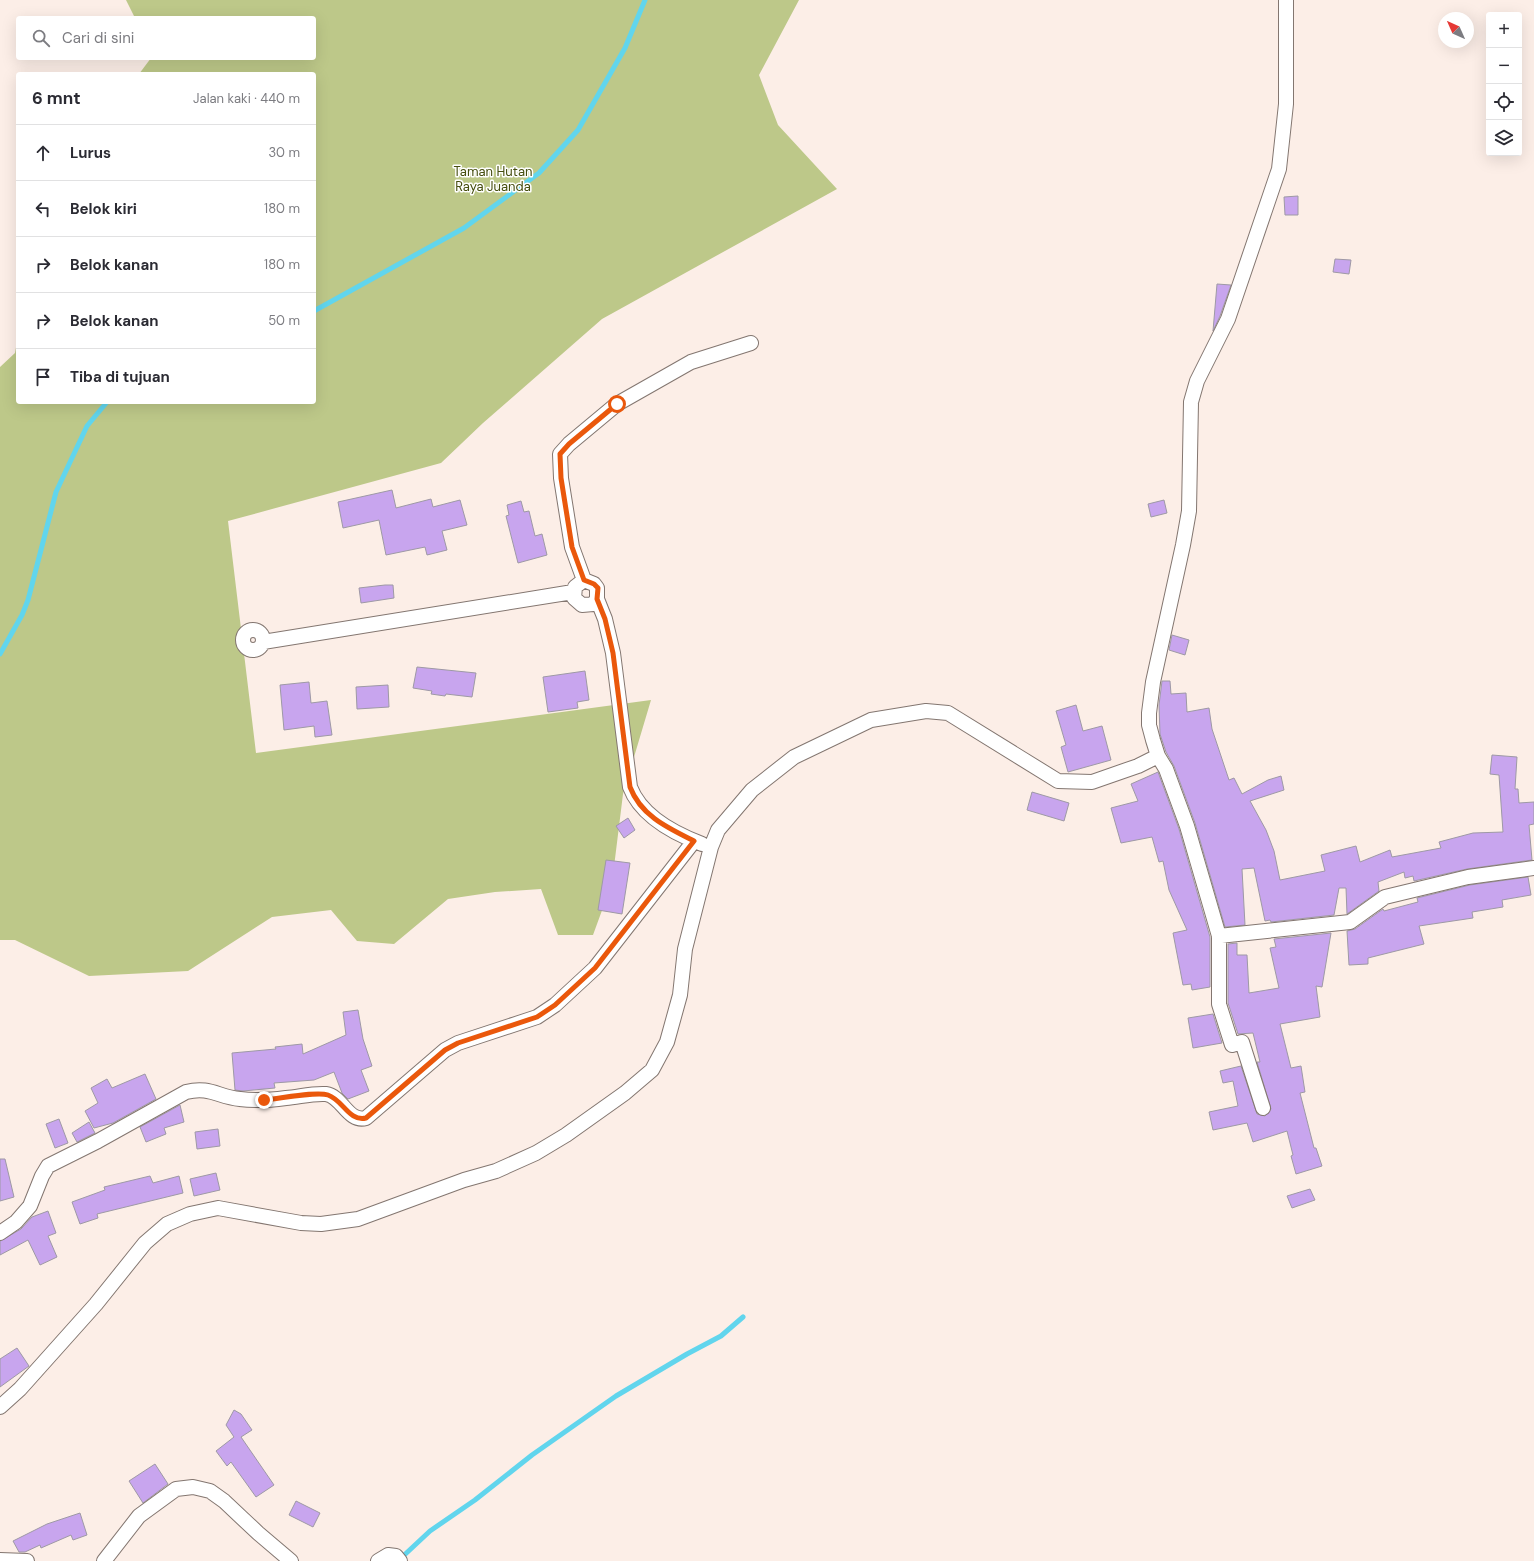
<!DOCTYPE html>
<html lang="id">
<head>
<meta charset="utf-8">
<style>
  body { margin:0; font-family:"DM Sans",sans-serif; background:#f2f2f3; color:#2b2b33 }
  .controls { position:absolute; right:12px; top:12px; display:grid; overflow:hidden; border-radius:4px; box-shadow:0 4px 16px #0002 }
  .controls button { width:36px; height:36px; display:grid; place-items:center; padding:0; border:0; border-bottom:1px solid #e1e1e2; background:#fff; color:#2b2b33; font:20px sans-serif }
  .compass { position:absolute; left:1438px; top:12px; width:36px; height:36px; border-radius:50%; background:#fff; box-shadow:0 4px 16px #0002; rotate:315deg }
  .stop { position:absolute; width:12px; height:12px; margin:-9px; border:3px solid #ea580c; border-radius:50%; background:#fff }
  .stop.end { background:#ea580c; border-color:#fff; box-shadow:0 1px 4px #0008 }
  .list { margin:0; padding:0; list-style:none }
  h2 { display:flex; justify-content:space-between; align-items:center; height:52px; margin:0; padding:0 16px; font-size:17px }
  h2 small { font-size:13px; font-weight:400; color:#7c7c81 }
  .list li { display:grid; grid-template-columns:26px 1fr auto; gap:12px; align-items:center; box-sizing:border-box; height:56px; padding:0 16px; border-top:1px solid #e1e1e2 }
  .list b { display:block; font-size:15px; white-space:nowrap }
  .list em { font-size:13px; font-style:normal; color:#7c7c81 }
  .icon { flex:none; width:22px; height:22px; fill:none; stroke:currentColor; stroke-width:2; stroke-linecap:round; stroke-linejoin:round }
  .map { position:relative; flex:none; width:1534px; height:1561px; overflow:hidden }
  .search { position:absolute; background:#fff; box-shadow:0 4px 16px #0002; left:16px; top:16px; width:300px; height:44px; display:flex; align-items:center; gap:10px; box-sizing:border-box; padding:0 14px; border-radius:4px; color:#7c7c81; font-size:15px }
  .panel { position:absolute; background:#fff; box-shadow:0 4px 16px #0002; left:16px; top:72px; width:300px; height:332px; border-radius:4px }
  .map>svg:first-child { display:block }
  .green { fill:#bdc889 }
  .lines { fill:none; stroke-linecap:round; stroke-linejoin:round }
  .stream { stroke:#61d5ed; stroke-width:5 }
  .building { fill:#c8a5ee; stroke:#9e99a5 }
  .minor-casing { stroke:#837670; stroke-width:16 }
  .minor { stroke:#fff; stroke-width:14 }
  .route { stroke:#ea580c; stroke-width:5 }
  .labels { text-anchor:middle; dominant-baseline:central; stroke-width:3; stroke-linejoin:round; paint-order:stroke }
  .park-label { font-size:13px; fill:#464e0f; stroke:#fff }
</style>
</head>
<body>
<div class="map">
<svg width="1534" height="1561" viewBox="0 0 1534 1561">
  <rect width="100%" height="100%" fill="#fceee7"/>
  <path class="green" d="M126 0H799L759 75 778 125 837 189 602 319 483 423 441 463 228 521 256 753 651 700 623 794 612 883 593 935H558L541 889 495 892 448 899 394 944 357 941 331 910 272 917 188 971 89 976 15 940H0V367L15 353 18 336V402H314V74H139L151 58H314V18H135Z"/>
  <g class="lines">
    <path class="stream" d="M314 311 464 228 539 173 578 130 625 48 645 0
      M0 654 22 615 28 600 56 492 87 426 107 402
      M400 1559 430 1531 475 1500 532 1455 616 1396 687 1354 721 1336 743 1317"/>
  </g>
  <path class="building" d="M1298 196V215H1285L1284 197Z
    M1335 259 1351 260 1349 274 1333 272Z
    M1217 284 1231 285 1220 316 1213 331Z
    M392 490 396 508 431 499 433 507 460 500 467 525 442 531 447 550 427 555 425 547 386 555 379 520 343 528 338 502Z
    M1164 500 1167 513 1151 517 1148 504Z
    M521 501 524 512 529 511 535 536 542 534 547 555 518 563 506 516 509 515 507 505Z
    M385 585H393L394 598 361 603 359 588Z
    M1172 635 1189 640 1185 655 1169 650Z
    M417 667 476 673 472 697 446 694 445 696 431 694 432 691 413 688Z
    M585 671 589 700 577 702 578 708 548 712 543 677Z
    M1162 681H1170L1171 694 1186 693 1187 712 1209 708 1212 729 1229 780 1234 778 1242 794 1268 780 1281 776 1284 790 1250 801 1266 830 1274 851 1280 880 1325 871 1321 855 1356 846 1360 862 1390 850 1392 857 1441 848 1439 842 1473 833 1503 832 1499 775 1490 774 1492 755 1517 757 1515 789H1518L1519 803 1534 802V824L1529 825 1532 860 1467 869 1414 881 1413 876 1405 878 1404 872 1378 882 1379 891 1347 914 1346 888H1339L1334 915 1271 922 1270 920 1265 921 1254 868 1242 869 1245 925 1225 927 1195 823 1174 766 1166 752 1160 734 1159 705Z
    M309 682 311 703 327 701 332 735 315 737 314 726 284 730 280 685Z
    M388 685 389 707 357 709 356 687Z
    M1076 705 1083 731 1102 726 1111 760 1068 772 1061 747 1066 745 1056 711Z
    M1158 772 1179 829 1210 937V987L1192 990 1191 984 1183 985 1173 933 1187 930 1169 890 1163 861 1159 862 1152 837 1121 843 1111 808 1138 801 1131 784Z
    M1032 792 1069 803 1064 821 1027 810Z
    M628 818 635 830 624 838 616 826Z
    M606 860 630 863 622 914 598 910Z
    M1528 877 1531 895 1502 900 1503 907 1472 912 1473 918 1419 926 1424 944 1368 958V964L1349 965 1347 931 1355 929 1383 909 1384 911 1418 902 1417 898 1470 885Z
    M1331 933 1322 987 1316 986 1320 1017 1280 1024 1291 1068 1301 1066 1305 1092 1300 1093 1314 1148H1316L1322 1166 1296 1174 1291 1156 1293 1155 1287 1131 1253 1142 1247 1123 1213 1130 1209 1112 1238 1106 1233 1081 1223 1083 1220 1071 1241 1066 1257 1114 1265 1116 1271 1109 1257 1062H1260L1253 1033 1238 1034 1228 1003V944L1237 943V955H1247L1249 993 1279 988 1270 948 1276 947 1274 939Z
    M358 1010 363 1039 372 1066 361 1070 369 1091 348 1099 342 1093 334 1072 314 1080 274 1083 275 1088 243 1091 235 1090 232 1053 276 1049 275 1047 302 1044 303 1054 346 1035 343 1012Z
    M1213 1014 1222 1043 1193 1048 1188 1018Z
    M145 1074 156 1099 113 1123 94 1128 85 1111 98 1103 91 1088 107 1079 112 1088Z
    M180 1105 184 1122 164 1128 166 1134 146 1142 140 1127Z
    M59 1119 68 1143 55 1148 46 1124Z
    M89 1122 95 1133 77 1142 72 1133Z
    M218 1129 220 1146 197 1149 195 1132Z
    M0 1159H5L14 1197 0 1201Z
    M216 1173 220 1190 194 1196 190 1179Z
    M150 1176 153 1183 179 1176 183 1193 97 1214 98 1218 80 1224 72 1202 105 1190 104 1187Z
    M1310 1189 1315 1200 1292 1208 1287 1196Z
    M48 1211 56 1233 48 1236 57 1257 40 1265 28 1240 0 1255V1241L21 1229 32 1217Z
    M17 1348 29 1366 0 1387V1359Z
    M234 1410 241 1414 252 1430 241 1437 274 1485 256 1497 231 1462 227 1466 216 1451 234 1437 226 1425Z
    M155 1464 168 1484 143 1503 129 1481Z
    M296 1501 320 1513 313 1527 289 1515Z
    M80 1513 87 1535 73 1540 71 1535 41 1548 40 1545 25 1552H19L13 1541 47 1524Z"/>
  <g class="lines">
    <g class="minor-casing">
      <path id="minor" d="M584 580 572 547 561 478 560 454 569 444 617 404 691 362 751 343
        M597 599 593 604 582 605 574 598 575 587 584 580 594 584 597 588V599L605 619 613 653 630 787C641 816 673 833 702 844
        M243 640a10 10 0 1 1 20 0a10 10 0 1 1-20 0Z
        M263 642 573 592
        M1219 936 1350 922 1385 897 1468 877 1534 868
        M1263 1108 1242 1042 1232 1045 1219 1004V936L1187 826 1166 769 1158 756 1153 740 1149 725V713L1153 682 1183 545 1189 511 1191 402 1197 381 1228 319 1279 169 1286 104V0
        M0 1233 16 1222 30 1206 42 1176 48 1166 98 1141 186 1092C210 1086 218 1097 240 1099 254 1101 271 1100 286 1098 299 1097 312 1093 326 1094 342 1096 348 1123 366 1118L445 1050 458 1043 537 1017 555 1005 595 968 694 841
        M0 1407 20 1389 96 1304 145 1243 167 1224 190 1214 218 1208 301 1223 321 1224 358 1219 464 1180 496 1171 536 1153 566 1135 625 1093 652 1070 667 1042 680 995 685 949 711 847 718 830 752 790 794 757 871 720 926 711 948 713 1058 781 1092 782 1138 766 1158 756
        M0 1560 27 1561
        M104 1561 139 1516 176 1489 193 1487 210 1491 224 1501 258 1533 291 1561
        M378 1561 388 1555 396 1556 400 1561"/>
    </g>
    <use href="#minor" class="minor"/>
  </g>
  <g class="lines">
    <path class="route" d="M264 1100C279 1099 316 1091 328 1095 343 1100 349 1122 366 1118L445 1050 458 1043 537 1017 555 1005 595 968 694 841C668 828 641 816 630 787L613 653 605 619 597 599 598 588 594 584 584 580 572 547 561 478 560 454 569 444 617 404"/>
  </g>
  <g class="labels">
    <g class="park-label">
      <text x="493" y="171">Taman Hutan<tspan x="493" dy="15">Raya Juanda</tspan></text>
    </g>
  </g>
</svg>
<div class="controls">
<button>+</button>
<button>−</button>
<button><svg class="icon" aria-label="locate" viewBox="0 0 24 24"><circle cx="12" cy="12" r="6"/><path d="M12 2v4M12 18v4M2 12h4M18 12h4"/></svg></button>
<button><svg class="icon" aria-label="layers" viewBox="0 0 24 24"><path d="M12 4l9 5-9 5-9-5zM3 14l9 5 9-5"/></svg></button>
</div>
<svg class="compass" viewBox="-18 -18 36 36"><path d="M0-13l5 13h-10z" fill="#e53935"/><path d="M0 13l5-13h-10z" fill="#7c7c81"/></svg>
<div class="stop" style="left:617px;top:404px"></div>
<div class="stop end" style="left:264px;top:1100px"></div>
<div class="search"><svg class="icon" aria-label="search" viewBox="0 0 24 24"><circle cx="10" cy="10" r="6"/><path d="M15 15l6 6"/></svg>Cari di sini</div>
<section class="panel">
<h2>6 mnt<small>Jalan kaki · 440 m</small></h2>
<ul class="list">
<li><svg class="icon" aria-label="ahead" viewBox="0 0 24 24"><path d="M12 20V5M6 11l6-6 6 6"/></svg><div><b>Lurus</b></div><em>30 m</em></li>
<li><svg class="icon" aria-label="left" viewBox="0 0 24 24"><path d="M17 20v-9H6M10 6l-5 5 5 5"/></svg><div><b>Belok kiri</b></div><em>180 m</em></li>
<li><svg class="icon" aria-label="right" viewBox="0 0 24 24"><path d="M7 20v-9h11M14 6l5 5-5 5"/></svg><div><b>Belok kanan</b></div><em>180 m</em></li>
<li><svg class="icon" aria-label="right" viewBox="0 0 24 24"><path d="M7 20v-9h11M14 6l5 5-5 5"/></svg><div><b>Belok kanan</b></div><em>50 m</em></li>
<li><svg class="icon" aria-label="arrive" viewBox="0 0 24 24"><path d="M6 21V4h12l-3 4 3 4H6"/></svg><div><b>Tiba di tujuan</b></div></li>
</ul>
</section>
</div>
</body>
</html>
